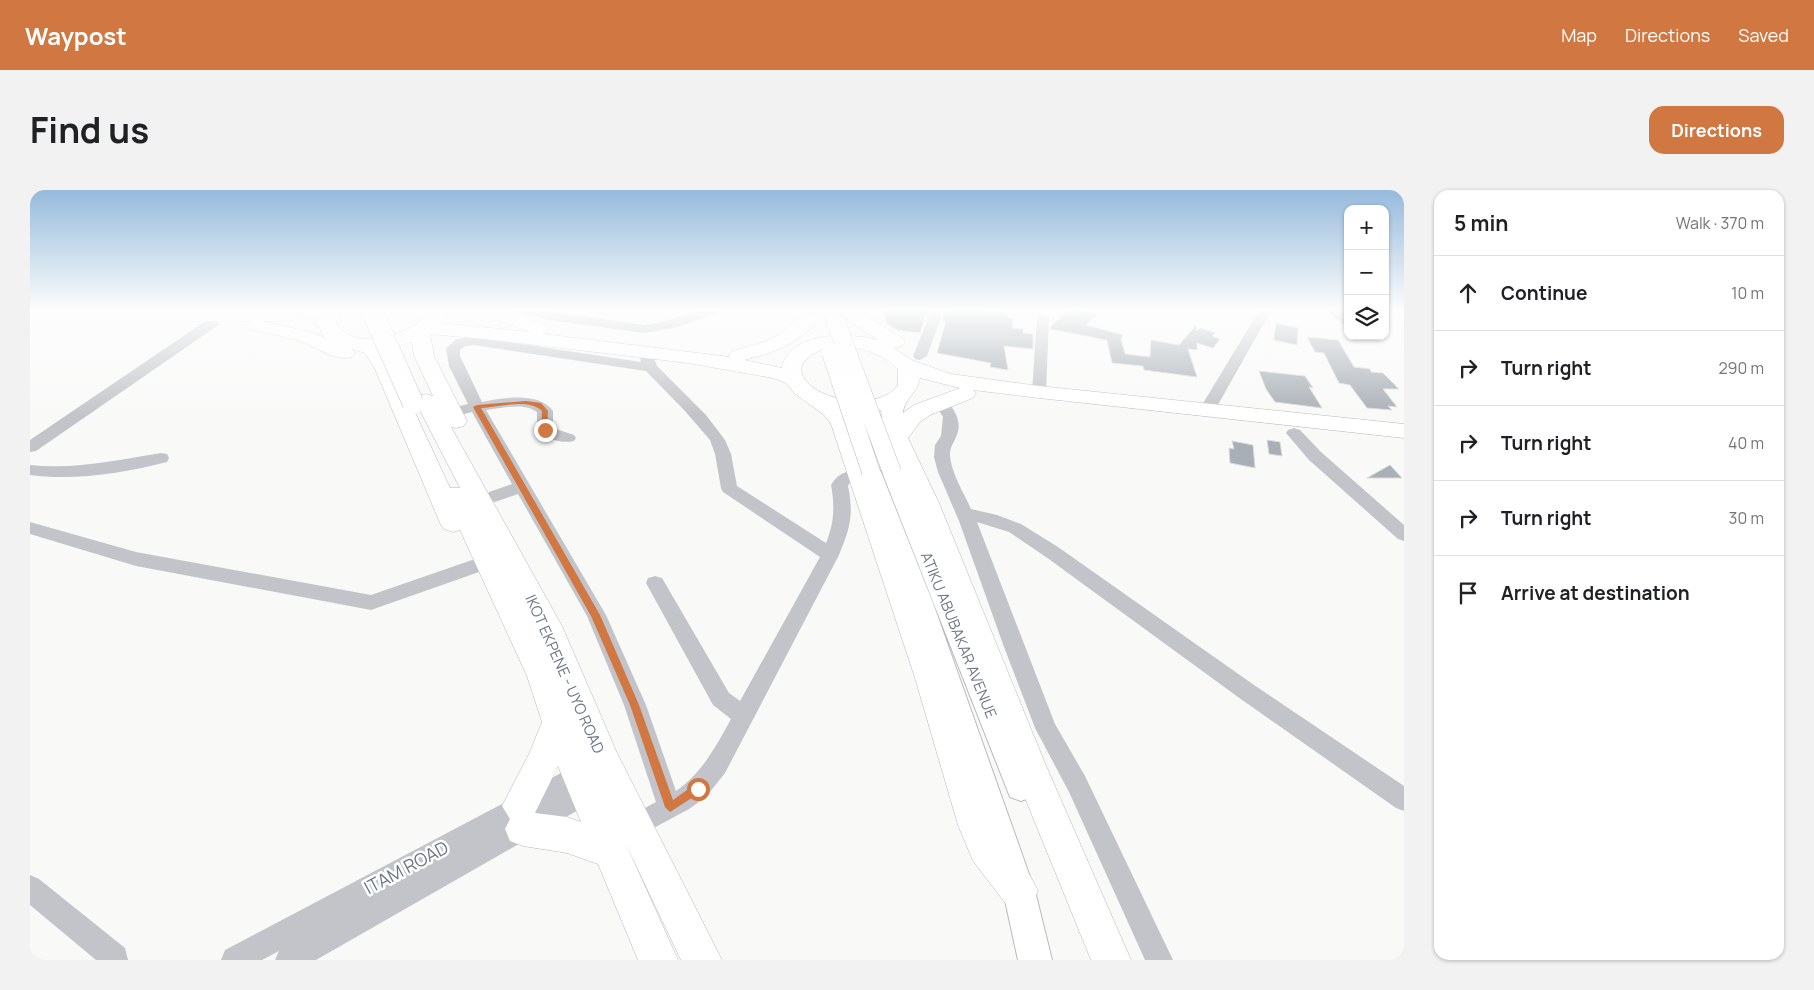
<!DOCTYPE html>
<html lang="en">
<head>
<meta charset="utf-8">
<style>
  body { margin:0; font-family:Manrope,sans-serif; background:#f2f2f2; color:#202124 }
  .controls { position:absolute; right:15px; top:15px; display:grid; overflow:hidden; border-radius:10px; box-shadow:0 1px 4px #0004 }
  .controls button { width:45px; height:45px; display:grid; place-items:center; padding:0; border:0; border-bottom:1px solid #e0e0e0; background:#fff; color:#202124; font:25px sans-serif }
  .stop { position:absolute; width:15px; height:15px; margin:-11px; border:4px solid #d17741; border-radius:50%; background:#fff }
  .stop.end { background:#d17741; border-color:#fff; box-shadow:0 1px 5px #0008 }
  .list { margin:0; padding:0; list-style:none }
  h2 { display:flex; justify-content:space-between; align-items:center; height:65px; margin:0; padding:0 20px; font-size:21px }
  h2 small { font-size:16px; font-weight:400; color:#757577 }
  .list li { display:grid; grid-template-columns:32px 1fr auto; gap:15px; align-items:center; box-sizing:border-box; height:75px; padding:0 20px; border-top:1px solid #e0e0e0 }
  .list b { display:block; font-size:19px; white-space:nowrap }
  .list em { font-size:16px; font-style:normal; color:#757577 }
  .icon { flex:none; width:28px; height:28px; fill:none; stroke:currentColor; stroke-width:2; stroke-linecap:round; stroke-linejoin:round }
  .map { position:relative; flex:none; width:1374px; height:770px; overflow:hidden; border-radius:15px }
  header { display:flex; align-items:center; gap:30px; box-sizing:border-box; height:70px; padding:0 25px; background:#d17741; color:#fff }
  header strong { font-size:24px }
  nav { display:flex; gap:28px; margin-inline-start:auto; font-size:18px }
  .intro { display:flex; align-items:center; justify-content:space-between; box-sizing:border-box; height:120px; padding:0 30px }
  h1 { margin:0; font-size:35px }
  .button { padding:12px 22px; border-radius:15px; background:#d17741; color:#fff; font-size:18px; font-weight:700 }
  main { display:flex; gap:30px; padding:0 30px }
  aside { flex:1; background:#fff; border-radius:15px; box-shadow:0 1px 4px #0004 }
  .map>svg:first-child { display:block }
  .building { fill:#a9afb6; stroke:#dbdcda }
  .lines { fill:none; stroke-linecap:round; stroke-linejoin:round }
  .major-casing { stroke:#b8babf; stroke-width:2 }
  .highway-casing { stroke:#b5b8bc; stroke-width:1 }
  .minor { fill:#c2c4c9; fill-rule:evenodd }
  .major { fill:#fff; fill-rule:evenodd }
  .highway { fill:#fff; fill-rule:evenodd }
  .major-bridge-casing { stroke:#b8babf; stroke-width:19; stroke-linecap:butt }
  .highway-bridge-casing { stroke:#b5b8bc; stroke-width:22; stroke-linecap:butt }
  .major-bridge { stroke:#fff; stroke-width:18 }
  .highway-bridge { stroke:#fff; stroke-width:21 }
  .route { fill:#d17741 }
  .labels { text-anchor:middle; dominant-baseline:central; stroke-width:5; stroke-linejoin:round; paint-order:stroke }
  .street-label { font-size:15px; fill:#6c7685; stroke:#fff }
  .near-street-label { font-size:18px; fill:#6c7685; stroke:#fff }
</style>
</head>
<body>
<header>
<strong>Waypost</strong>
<nav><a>Map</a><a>Directions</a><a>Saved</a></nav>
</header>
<div class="intro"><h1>Find us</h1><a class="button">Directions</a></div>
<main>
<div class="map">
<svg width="1374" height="770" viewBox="0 0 1374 770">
  <rect width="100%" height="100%" fill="#f9faf8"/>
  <path class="building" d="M852 119H900L897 127 895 126 890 143 867 140 857 134Z
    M916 119H958L957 120 976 123 978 127 983 128 982 138 993 139V143L1003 144V159L974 156 978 180 960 177 961 173 907 163 916 131 912 130Z
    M1039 119H1047L1066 125 1056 135 1093 145 1091 149 1095 164 1120 167 1121 150 1149 155 1166 135V141L1171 138 1185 143 1182 146 1190 149 1183 158 1167 153V160L1158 159 1167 187 1114 180 1113 176 1082 173 1077 150 1020 139 1021 136Z
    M1294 119H1318V138Z
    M1246 133 1268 138 1267 155 1244 150Z
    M1277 147 1308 150 1324 177 1340 179 1341 182 1353 183 1369 199H1353L1367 217 1358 216 1362 220 1337 218 1320 195 1309 193 1294 163 1285 162Z
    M1229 181 1275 186 1283 198 1279 197 1292 218 1245 212 1236 199Z
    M1237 250 1250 252 1252 266 1239 264Z
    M1202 251 1223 255 1225 278 1200 273 1199 258 1204 259Z
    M1360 275 1372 288H1337Z"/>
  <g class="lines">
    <g class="major-casing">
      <path id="major" d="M841 275 848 277 851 282 903 413 1005 701 1022 770H988L973 701 879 413 831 282 834 277Z
        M862 275 869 277 872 282 1006 597 1002 607 991 611 980 607 976 597 852 282 855 277Z"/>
    </g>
    <g class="highway-casing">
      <path id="highway" d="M0 119H314L306 133C325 164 385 145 401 119H419L411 133 500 142 450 123 448 119H473L516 135 519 139 513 144 700 167 699 165 702 161C718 157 736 153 750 144 762 136 770 121 786 125L789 129 786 133C765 155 743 163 714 170L752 178C759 140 820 143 848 150L810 125 808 121 809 119H826L872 148 875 152 872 156 863 158 884 171 921 184 1009 196 1374 234V248L1009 208 943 200 946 203 943 208 900 225 890 232 878 248 909 313 1014 571 1101 770H1061L980 571 883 313 854 248 851 220 834 223H816L823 233 915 488 963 632C975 658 997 675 1008 701L1002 714 989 720 976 714 943 671 928 635 885 488 801 234 794 225 764 203 756 193 743 188 658 173 455 149 400 144 404 166 437 231 434 236 426 238 421 237 532 436 587 563 692 770H651L595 652 648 770H608L568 674 537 663 493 656 480 651 475 639 480 629 472 616 499 564 512 532 497 486 430 340 423 342 414 339 410 333 345 179 335 163 322 159 325 163 322 167C304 172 286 156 270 151 253 146 236 143 219 139L216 135 220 131H0ZM291 126 286 133 295 148 284 143 232 131H253ZM382 152 384 166 403 206 396 204 388 206 385 211 430 298H420L365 179 352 159ZM803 157C829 156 848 161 868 179V195C852 219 798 213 779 194 758 174 785 160 803 157ZM890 188 930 198 884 215 873 223C874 209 888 203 890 188ZM528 576 551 632 537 627 505 623Z"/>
    </g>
    <path class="minor" d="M484 119H504L614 135 636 131 675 119H693L692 122 643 138 614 143 519 130 485 122Z
      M902 119H914L897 166 890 170 885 169 883 166Z
      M1230 119H1242L1185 220 1182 223H1172L1169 220Z
      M1013 123 1019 127 1016 202 1014 205H1004L1002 202 1007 127Z
      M182 129 187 130 189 133 187 136 6 261 0 262V250L177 130Z
      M444 147 611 172 610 167 612 164H622L627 176 676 225 695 250 701 264 707 296 796 353C804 333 805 317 801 295 809 281 821 279 836 283L838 287 836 291 820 292 818 296C824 325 820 338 809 365L695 583 676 607 659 619 607 647 598 643 595 635 598 627 626 612 594 515 557 426 488 304 465 312 459 310 457 306 459 302 482 294 442 222 422 227 417 225 414 222 417 219 438 214 419 176 416 158 427 149ZM444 155 616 181 654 220 680 250 685 264 691 298 693 302 790 367 710 511 699 503 632 388 625 386 618 388 616 393 683 515 701 529C686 556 673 582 646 601L616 515 576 425 456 220C471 218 495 212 507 222V240C514 249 533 254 544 251L546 248 544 245 523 238V221C509 201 472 208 452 212L430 166V160L435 156Z
      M911 208 916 209C925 221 933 232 926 247 923 254 920 257 920 265 921 283 934 303 941 319L967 325 991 334 1028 357 1224 495 1374 596V621L1366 618 1208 507 1016 367 979 342 947 332 1025 534 1055 586 1143 770H1115L1039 602 1005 538 974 457 929 331 908 282 904 267 905 255 911 246 913 227 904 212 906 209Z
      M1264 238 1270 240 1291 262 1374 335V351L1368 349 1279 270 1256 243 1258 240Z
      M131 263 137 264 139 268 137 272C94 283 44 291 0 285V275C44 280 87 270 131 263Z
      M0 332 106 362 341 405 442 370 449 372 451 377 449 382 341 420 106 376 0 344Z
      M548 574 556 577 560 585 556 592 564 595 568 603 564 611 286 770H245L249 761 232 770H191L195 760Z
      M0 685 9 689 95 758 98 770H66L0 715Z"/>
    <use href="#major" class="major"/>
    <use href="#highway" class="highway"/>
    <g class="major-bridge-casing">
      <path id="major-bridge" d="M801 119 862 282
        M801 163 841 282"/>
    </g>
    <g class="highway-bridge-casing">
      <path id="highway-bridge" d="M341 119 383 213"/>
    </g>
    <use href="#major-bridge" class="major-bridge"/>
    <use href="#highway-bridge" class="highway-bridge"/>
  </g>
  <linearGradient id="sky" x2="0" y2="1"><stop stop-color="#96badc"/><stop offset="0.53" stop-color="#fcfdfc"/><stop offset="1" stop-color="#fcfdfc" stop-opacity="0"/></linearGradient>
  <rect width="1374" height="226" fill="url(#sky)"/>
  <path class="route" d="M496 211 511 213 518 221 517 241 511 240 512 221C499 208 468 217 451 218L570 425 609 515 643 610 664 595H671V602L640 622 635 617 600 515 561 426 443 217 447 215Z"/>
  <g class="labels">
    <g class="street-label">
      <text transform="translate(929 445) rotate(68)">ATIKU ABUBAKAR AVENUE</text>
      <text transform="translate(535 484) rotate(66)">IKOT EKPENE - UYO ROAD</text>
    </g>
    <g class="near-street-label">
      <text transform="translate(376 677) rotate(-28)">ITAM ROAD</text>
    </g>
  </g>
</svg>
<div class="controls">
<button>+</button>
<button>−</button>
<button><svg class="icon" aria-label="layers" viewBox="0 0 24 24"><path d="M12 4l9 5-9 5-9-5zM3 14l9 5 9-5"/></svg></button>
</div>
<div class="stop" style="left:668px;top:599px"></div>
<div class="stop end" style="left:515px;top:240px"></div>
</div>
<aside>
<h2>5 min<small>Walk · 370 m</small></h2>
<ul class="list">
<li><svg class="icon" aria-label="ahead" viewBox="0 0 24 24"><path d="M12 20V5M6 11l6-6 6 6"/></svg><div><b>Continue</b></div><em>10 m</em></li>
<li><svg class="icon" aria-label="right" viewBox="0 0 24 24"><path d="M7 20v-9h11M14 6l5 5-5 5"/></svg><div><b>Turn right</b></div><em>290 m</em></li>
<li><svg class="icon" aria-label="right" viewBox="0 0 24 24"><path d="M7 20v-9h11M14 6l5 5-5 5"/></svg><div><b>Turn right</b></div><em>40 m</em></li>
<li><svg class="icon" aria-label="right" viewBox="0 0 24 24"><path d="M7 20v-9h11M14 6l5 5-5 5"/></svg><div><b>Turn right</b></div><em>30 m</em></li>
<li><svg class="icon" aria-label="arrive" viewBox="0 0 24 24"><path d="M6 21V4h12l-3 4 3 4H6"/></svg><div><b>Arrive at destination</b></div></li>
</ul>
</aside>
</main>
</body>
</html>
